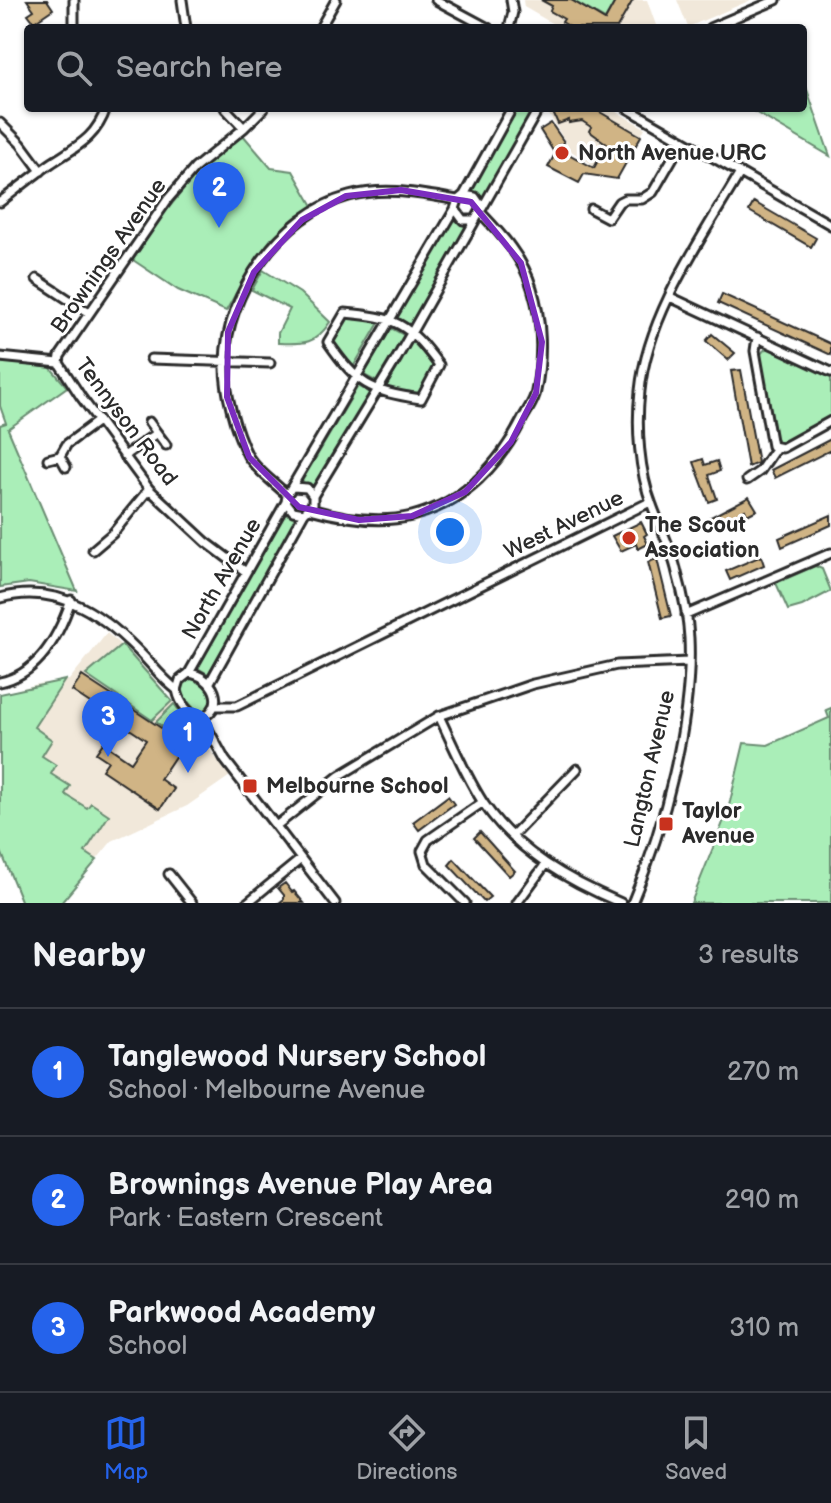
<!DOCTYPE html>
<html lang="en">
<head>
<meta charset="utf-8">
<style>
  body { margin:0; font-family:"Balsamiq Sans",sans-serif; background:#242831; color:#f1f3f6 }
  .you { position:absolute; left:450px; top:532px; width:28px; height:28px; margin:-20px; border:6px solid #fff; border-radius:50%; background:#1a73e8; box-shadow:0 0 0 12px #1a73e833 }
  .badge { display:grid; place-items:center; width:52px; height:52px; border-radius:50%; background:#2563eb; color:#fff; font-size:26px; font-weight:700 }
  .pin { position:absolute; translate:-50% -66px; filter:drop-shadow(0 2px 4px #0008) }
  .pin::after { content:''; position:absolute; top:42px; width:28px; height:24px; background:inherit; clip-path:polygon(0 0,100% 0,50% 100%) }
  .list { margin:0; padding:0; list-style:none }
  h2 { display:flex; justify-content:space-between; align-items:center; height:104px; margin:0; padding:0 32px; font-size:34px }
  h2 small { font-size:26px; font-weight:400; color:#9ea1a6 }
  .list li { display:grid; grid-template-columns:52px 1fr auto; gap:24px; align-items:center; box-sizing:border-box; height:128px; padding:0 32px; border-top:2px solid #363941 }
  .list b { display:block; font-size:30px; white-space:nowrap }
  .list p { margin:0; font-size:26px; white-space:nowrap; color:#9ea1a6 }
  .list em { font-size:26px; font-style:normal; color:#9ea1a6 }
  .icon { flex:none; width:44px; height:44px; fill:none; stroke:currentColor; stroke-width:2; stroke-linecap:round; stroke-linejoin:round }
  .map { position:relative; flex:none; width:831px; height:903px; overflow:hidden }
  .search { position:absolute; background:#171b24; box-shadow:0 2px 6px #0004; left:24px; right:24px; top:24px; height:88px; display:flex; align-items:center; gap:20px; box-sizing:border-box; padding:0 28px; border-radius:8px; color:#9ea1a6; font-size:30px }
  .sheet { height:488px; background:#171b24 }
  nav { display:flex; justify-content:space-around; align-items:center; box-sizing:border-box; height:112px; border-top:2px solid #363941; background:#171b24; font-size:22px; color:#9ea1a6 }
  nav a { display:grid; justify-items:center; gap:4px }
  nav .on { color:#2563eb }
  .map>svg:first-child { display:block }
  .built { fill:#f1e8da }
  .green { fill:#aaeeb8; stroke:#6a8c72; stroke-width:2 }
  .building { fill:#d0b485; stroke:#2b2b2b; stroke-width:2 }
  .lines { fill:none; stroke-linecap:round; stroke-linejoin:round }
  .street-casing { stroke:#2b2b2b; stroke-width:13 }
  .street { stroke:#fff; stroke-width:7 }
  .marked { fill:none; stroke:#7b2cbf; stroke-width:6; stroke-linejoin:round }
  .poi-dot { fill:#c8321e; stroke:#fff; stroke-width:3 }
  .labels { text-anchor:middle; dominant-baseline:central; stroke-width:6; stroke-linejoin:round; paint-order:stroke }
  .poi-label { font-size:22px; font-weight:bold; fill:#2b2b2b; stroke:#fff; text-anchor:start }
  .street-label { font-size:22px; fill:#2b2b2b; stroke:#fff }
</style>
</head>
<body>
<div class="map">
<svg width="831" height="903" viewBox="0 0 831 903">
  <rect width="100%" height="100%" fill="#fff"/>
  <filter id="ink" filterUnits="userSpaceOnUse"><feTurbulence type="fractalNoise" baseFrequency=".0125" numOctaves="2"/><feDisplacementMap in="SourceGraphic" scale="16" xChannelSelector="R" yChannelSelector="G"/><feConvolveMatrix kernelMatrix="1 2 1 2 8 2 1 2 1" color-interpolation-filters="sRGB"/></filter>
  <g filter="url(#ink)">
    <path class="built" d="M523 0H647L657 28H560L524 7Z
      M677 0H751L688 27Z
      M545 108H610L645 128 617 179 590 175 587 174 592 164 571 151Z
      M107 633 134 657 157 682 230 776 187 806 112 841 61 903H22L0 849V694L38 684 69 680Z"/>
    <path class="green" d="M572 0H616L605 19Z
      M803 78 830 156 748 108H803Z
      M518 108H535L483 198 470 191Z
      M243 135 271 168 293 171 313 206 271 239 248 272 226 311 178 290 133 260 161 217 199 171Z
      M453 219 466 227 410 325 397 317Z
      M263 270 300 293 330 322C315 345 304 344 278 343V333L290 309 252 290Z
      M349 317 380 321 352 369 333 344Z
      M391 328 404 335 377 382 364 375Z
      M413 340 434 368 420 393 385 389Z
      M766 348 774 349 831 376V418L785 442H778L772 435 759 356Z
      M0 362 50 367 67 387 8 429 77 591 29 583 0 587V425L6 423 0 406Z
      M358 386 370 393 314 489 302 481Z
      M286 511 298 518 208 674 196 667Z
      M815 566 822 569 831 591 802 606 788 610 776 583Z
      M122 645 172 701 152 720 86 675Z
      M193 677 204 681C211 693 215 699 208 711L196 712 182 693 183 685Z
      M65 680 34 727 52 740 42 756 56 765 51 774 70 786 65 794 87 808 91 803 109 815 85 852 97 860 61 903H22L0 849V694Z
      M174 704 193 728 184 741 156 722Z
      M831 708V903H691L728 810 744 743 768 745 829 718 826 710Z"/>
    <path class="building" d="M27 0H47L53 9 34 22 28 14 34 10Z
      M541 0H571L605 20 616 0H633L617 28H572L562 22 564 19 550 11 552 6Z
      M551 108H593L641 136 617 179 584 174 579 183 548 167 555 154 540 130 551 123 564 142 559 145 568 151 567 153 594 168 607 144 589 131 591 127 582 121 569 123V120L558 124Z
      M754 202 816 238 811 247 749 211Z
      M722 294 831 344V355L718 303Z
      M712 334 735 353 728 360 706 341Z
      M741 370 758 463 748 467 731 371Z
      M831 439V450L775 478 771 470Z
      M703 459 705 465 717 461 720 471 709 475 717 499 709 502 694 462Z
      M749 497 757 510 747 515 745 510 714 526 709 518Z
      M831 515V525L782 547 779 538Z
      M641 522 647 534 644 536 648 544 638 549 636 544 621 551 612 536Z
      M761 556 764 565 730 580 726 571Z
      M657 559 671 616 662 618 648 562Z
      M82 676 184 743 160 779 174 789 160 809 102 770 108 761 96 753 103 743 131 762 146 740 72 691Z
      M448 796 454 804 419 830 413 822Z
      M480 832 515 871 509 876 474 838Z
      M454 859 490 897 484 902 449 865Z
      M285 883 292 892 294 891 304 903H279L284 899V895L278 888Z"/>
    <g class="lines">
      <g class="street-casing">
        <path id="street" d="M74 0V28
          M182 0 186 28
          M436 0 488 28
          M320 28 336 0
          M509 28 513 12 511 0
          M710 28 776 0
          M225 108 244 128
          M627 108 831 225
          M0 123 21 144 41 171
          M464 195 475 197 482 207
          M0 202C17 189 33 176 50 164 75 147 96 139 106 108
          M455 209 463 220H474
          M591 209 608 218 619 202 625 199H642L653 192 683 140
          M37 279 89 313
          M670 297 831 372
          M345 313C397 318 407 322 439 365L421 399C369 391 358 385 328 342Z
          M757 337 755 351 772 446 782 448 831 421
          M0 357 59 363
          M151 359 270 363
          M59 363 60 356 168 199 195 168 244 128 264 108
          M59 363 81 397 149 489 206 542 246 572
          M157 433 166 445
          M124 456 157 433 149 422
          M48 459 60 456
          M66 467 60 456 67 444 98 421
          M747 480 760 471 775 449
          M293 487 307 488 313 496
          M287 495C275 483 257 471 248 456 235 431 224 390 225 362 226 293 281 214 349 196 386 186 421 194 458 200
          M286 502 293 511 304 513
          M310 509C342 518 379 524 412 516 464 503 500 464 523 418 528 409 535 400 536 391 543 357 542 320 532 288 523 258 502 235 481 213
          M93 550 113 533 149 489
          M0 598C61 582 107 617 146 659 156 670 165 681 177 690
          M686 615 831 553
          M189 673C213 676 228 705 202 718
          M0 682C39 674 59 636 71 600
          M210 682 304 513 313 504V496L397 358 539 108
          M216 706H237L650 502
          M439 716C453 745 466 777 484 804 517 852 569 881 621 903
          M276 826 339 776 439 716 533 684 617 665 689 662
          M512 836 577 769
          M169 874 192 903
          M247 903 301 859
          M335 903 225 760 202 718C188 714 180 704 177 690L180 680 189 673 286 502 287 495 455 209 458 200 464 195 512 108
          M465 903 426 864 422 851 428 840 483 802
          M517 903 545 865
          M632 903C664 828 693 720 689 638 688 617 683 594 677 573 672 549 660 528 652 505 639 471 636 427 640 391 647 315 702 238 740 173"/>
      </g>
      <use href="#street" class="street"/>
    </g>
  </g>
  <path class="marked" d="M401 190 471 202 521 263 542 342 536 393 511 442 465 492 412 516 359 520 299 507 249 457 227 397 228 332 254 272 302 220 346 196Z"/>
  <g class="poi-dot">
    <circle cx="562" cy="153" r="8"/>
    <circle cx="629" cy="538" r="8"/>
    <rect x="242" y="778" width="16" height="16" rx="4"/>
    <rect x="658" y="816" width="16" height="16" rx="4"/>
  </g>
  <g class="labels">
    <g class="poi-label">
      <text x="578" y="153">North Avenue URC</text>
      <text x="645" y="525">The Scout<tspan x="645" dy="25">Association</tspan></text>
      <text x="266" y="786">Melbourne School</text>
      <text x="682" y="811">Taylor<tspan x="682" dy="25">Avenue</tspan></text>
    </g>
    <g class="street-label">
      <text transform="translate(109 256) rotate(-55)">Brownings Avenue</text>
      <text transform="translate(126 422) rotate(53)">Tennyson Road</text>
      <text transform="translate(564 525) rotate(-26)">West Avenue</text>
      <text transform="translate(222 579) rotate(-60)">North Avenue</text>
      <text transform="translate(650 769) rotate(-77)">Langton Avenue</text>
    </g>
  </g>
</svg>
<div class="you"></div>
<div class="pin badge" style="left:188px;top:773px">1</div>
<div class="pin badge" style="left:219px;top:228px">2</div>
<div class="pin badge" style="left:108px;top:757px">3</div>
<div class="search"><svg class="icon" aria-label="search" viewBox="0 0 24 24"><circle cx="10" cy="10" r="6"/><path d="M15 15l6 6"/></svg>Search here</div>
</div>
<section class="sheet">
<h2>Nearby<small>3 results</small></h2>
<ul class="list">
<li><span class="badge">1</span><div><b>Tanglewood Nursery School</b><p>School · Melbourne Avenue</p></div><em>270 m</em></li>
<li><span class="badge">2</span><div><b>Brownings Avenue Play Area</b><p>Park · Eastern Crescent</p></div><em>290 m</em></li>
<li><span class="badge">3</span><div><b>Parkwood Academy</b><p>School</p></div><em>310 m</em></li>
</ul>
</section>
<nav>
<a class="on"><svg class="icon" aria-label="map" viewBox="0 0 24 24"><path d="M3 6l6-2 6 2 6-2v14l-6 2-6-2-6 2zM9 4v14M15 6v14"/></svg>Map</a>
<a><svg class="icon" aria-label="directions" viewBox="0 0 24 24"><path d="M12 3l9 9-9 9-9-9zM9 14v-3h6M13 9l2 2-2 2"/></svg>Directions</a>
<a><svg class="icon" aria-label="saved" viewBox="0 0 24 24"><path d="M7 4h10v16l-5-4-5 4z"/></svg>Saved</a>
</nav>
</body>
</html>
